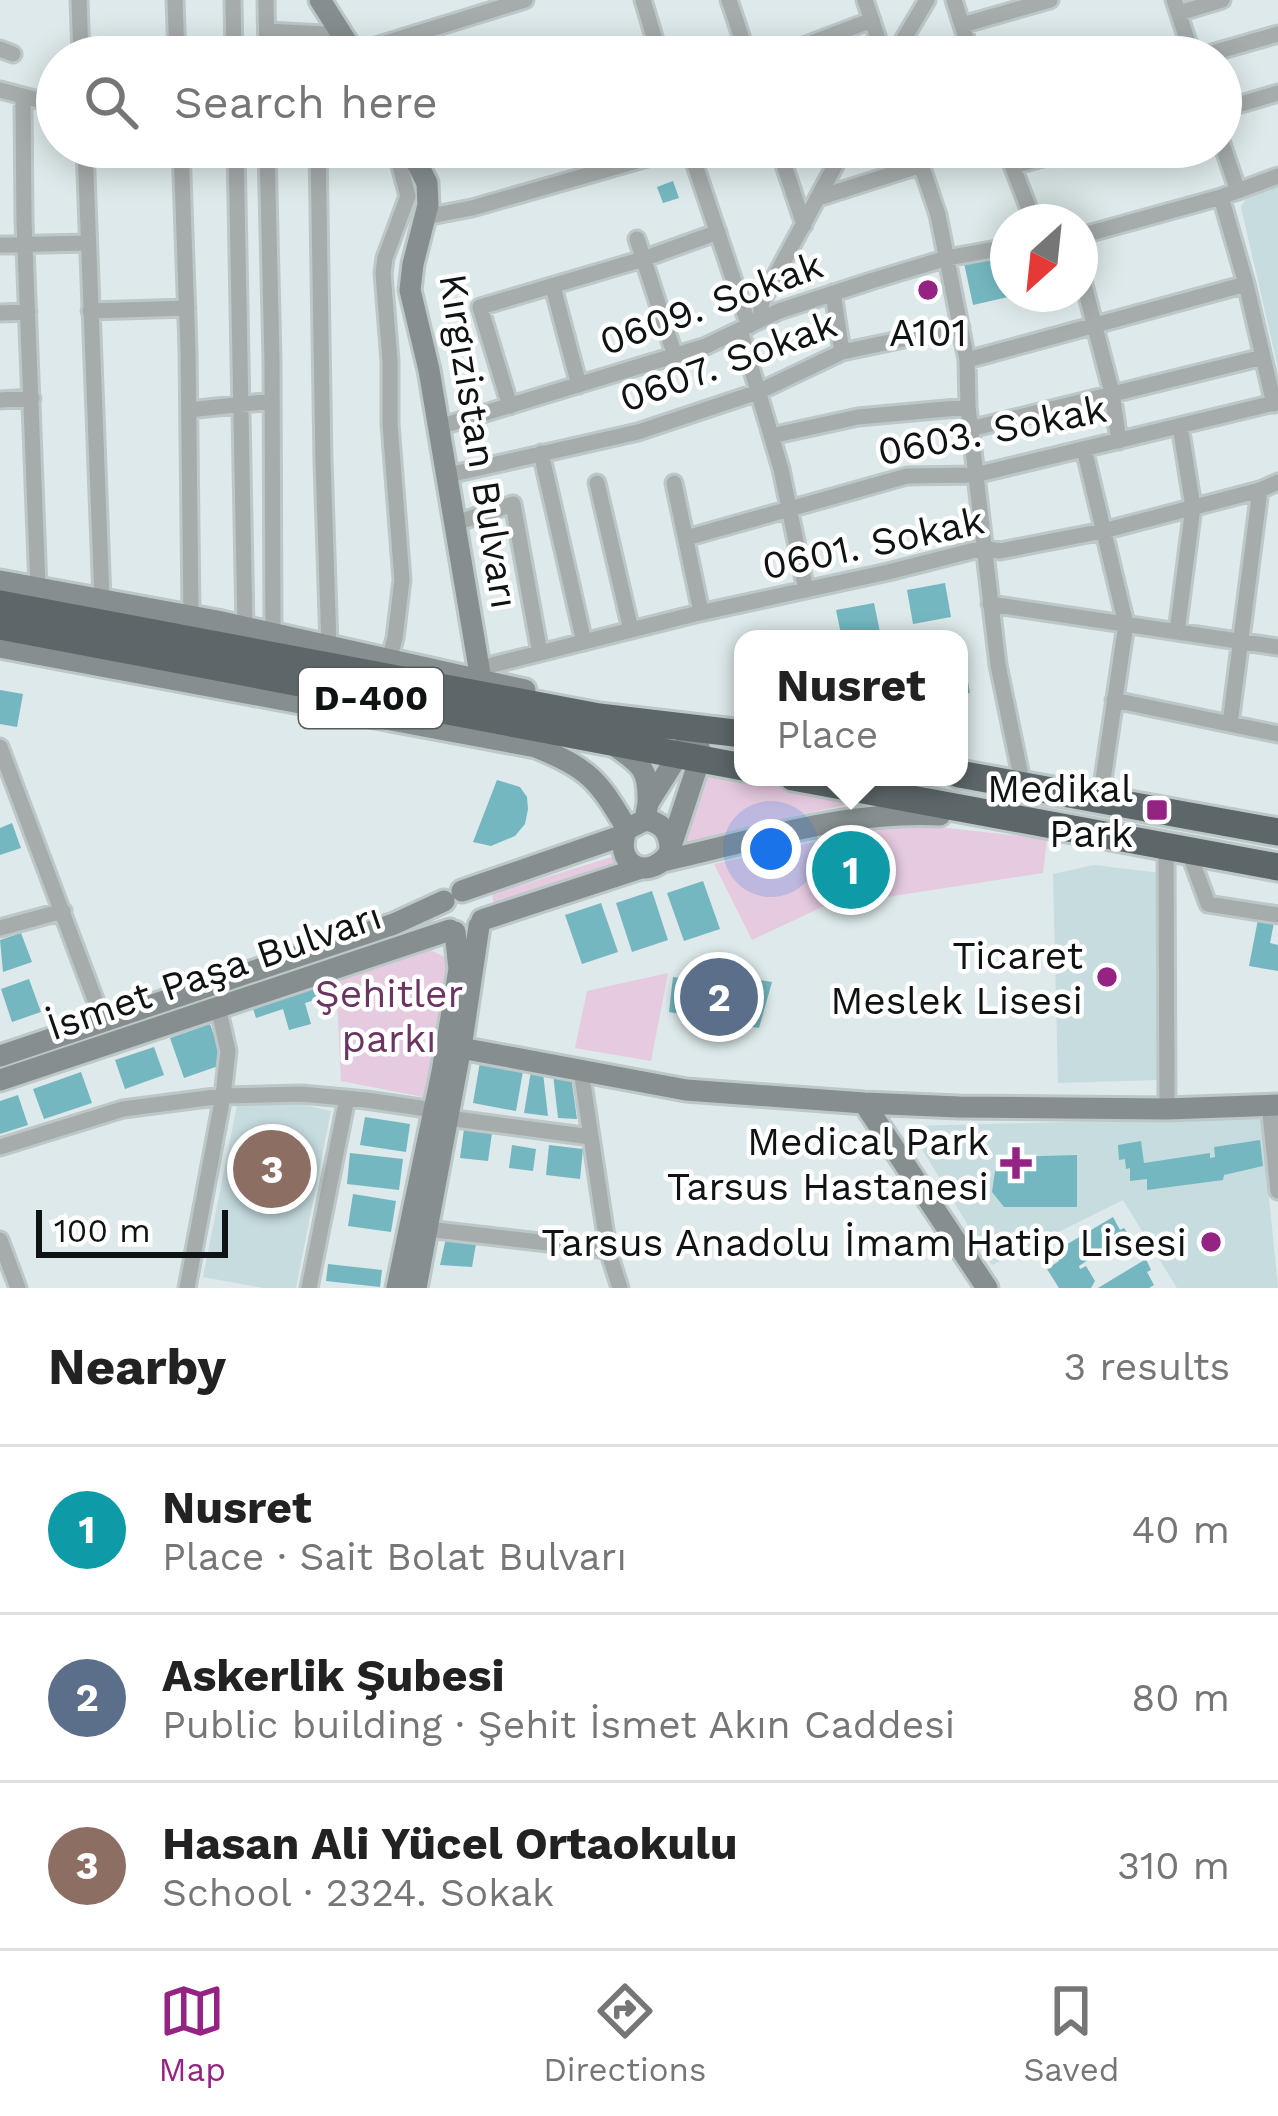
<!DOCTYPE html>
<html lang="en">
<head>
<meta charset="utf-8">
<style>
  body { margin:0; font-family:"Work Sans",sans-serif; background:#f2f2f2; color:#222 }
  .compass { position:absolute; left:990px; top:204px; width:108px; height:108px; border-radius:50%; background:#fff; box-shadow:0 6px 30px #0003; rotate:207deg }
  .scale { position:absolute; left:36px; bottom:30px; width:192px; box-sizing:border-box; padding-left:12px; border:6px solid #0f1314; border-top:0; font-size:33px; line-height:42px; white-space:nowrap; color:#0f1314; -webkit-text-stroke:9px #fff; paint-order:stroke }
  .you { position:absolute; left:771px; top:849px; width:42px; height:42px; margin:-30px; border:9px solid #fff; border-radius:50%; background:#1a73e8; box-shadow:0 0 0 18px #1a73e833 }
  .badge { display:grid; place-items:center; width:78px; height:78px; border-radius:50%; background:#942383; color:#fff; font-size:39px; font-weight:700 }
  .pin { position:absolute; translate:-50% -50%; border:6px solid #fff; box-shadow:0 3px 12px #0006 }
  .popup { position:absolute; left:734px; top:630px; width:234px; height:156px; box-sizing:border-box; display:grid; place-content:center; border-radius:24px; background:#fff; filter:drop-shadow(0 3px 9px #0005); font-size:39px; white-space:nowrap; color:#767676 }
  .popup b { font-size:45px; color:#222 }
  .popup::after { content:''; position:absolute; left:50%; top:100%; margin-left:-24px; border:24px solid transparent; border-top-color:#fff }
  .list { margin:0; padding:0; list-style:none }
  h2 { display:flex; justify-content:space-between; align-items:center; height:156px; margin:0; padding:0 48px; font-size:51px }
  h2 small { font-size:39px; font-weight:400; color:#767676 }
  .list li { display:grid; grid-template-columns:78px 1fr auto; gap:36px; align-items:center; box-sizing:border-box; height:168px; padding:0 48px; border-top:3px solid #e0e0e0 }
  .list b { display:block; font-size:45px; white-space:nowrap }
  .list p { margin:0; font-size:39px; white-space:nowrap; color:#767676 }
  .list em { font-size:39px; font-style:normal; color:#767676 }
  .icon { flex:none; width:66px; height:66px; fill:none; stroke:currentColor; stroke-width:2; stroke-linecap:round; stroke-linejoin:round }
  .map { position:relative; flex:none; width:1278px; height:1288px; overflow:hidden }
  .search { position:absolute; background:#fff; box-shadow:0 6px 30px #0003; left:36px; right:36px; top:36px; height:132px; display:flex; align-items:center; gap:30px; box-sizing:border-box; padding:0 42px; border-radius:66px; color:#767676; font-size:45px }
  .sheet { height:660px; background:#fff }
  nav { display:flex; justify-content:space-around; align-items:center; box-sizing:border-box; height:168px; border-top:3px solid #e0e0e0; background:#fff; font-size:33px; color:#767676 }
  nav a { display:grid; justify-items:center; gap:6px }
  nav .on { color:#942383 }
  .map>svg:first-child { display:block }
  .built { fill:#c7dcdf }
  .green { fill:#e6cadf }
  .building { fill:#75b7c0 }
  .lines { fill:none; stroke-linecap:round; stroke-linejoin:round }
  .street-casing { stroke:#bcc7c8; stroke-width:21 }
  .secondary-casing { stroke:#bcc7c8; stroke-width:27 }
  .highway-casing { stroke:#bcc7c8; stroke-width:33 }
  .street { stroke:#a6abab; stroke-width:15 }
  .secondary { stroke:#868e8f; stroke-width:21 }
  .highway { stroke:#5d6769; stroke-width:27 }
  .poi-dot { fill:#942383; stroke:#fff; stroke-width:4.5 }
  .labels { text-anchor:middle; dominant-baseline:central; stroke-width:9; stroke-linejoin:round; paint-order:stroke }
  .shield { fill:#fff; stroke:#575a5a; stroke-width:3 }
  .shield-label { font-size:36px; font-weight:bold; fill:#0f1314 }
  .street-label { font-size:39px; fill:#0f1314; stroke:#fff }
  .poi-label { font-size:39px; fill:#0f1314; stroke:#fff; text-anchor:end }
  .park-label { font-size:39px; fill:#6b3561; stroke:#fff }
</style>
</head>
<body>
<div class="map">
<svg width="1278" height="1288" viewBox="0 0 1278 1288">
  <rect width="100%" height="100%" fill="#dde9ea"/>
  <path class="built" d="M1278 184V368L1241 207 1248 194Z
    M1094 865 1160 873 1157 1080 1058 1083 1053 874Z
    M288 1101 331 1111 296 1288H263L203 1277 237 1105Z
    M1261 1117 1278 1288H1177L1123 1200 992 1265 908 1126Z"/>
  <path class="green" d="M710 772 873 799 794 816 687 845 683 842 705 777Z
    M902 823 1047 839 1043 873 822 907 752 940 714 864Z
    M615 856 622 867 494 905 492 894Z
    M428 949 449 959 428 1098 341 1081 336 978Z
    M668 973 651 1061 575 1048 587 991Z"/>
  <path class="building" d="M673 181 679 198 663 203 657 187Z
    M1008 254V297L973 305 964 263Z
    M945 583 951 617 913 624 907 590Z
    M874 603 881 637 842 639 836 610Z
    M964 659 970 693 959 695V660Z
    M0 690 23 694 17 727 0 724Z
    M497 780 520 787 527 797 528 809 525 824 515 836 491 846 473 842Z
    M12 823 21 848 0 855V828Z
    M703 881 720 929 684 941 667 893Z
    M652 891 668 940 632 952 616 903Z
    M601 903 618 952 582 964 565 915Z
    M1260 909 1276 912 1270 943 1278 945V971L1249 966Z
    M21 933 32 962 3 972 0 940Z
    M723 974 772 982 759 1028 669 1012 673 977 722 983Z
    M29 979 41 1012 12 1022 1 989Z
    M315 981 321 998 305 1003 311 1024 289 1030 283 1009 256 1018 251 1002Z
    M210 1024 224 1064 184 1078 170 1038Z
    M154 1047 164 1075 125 1089 115 1060Z
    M480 1062 523 1071 516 1111 473 1103Z
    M531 1071 543 1073 548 1116 524 1113Z
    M81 1072 92 1103 44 1119 33 1089Z
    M553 1074 571 1076 577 1119 558 1118Z
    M18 1095 28 1125 0 1134V1101Z
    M365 1117 410 1124 406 1152 360 1145Z
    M464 1129 492 1133 488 1161 460 1158Z
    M1260 1140 1263 1166 1224 1175 1223 1180 1147 1190V1179L1130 1181V1168L1126 1169 1125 1159 1119 1160 1118 1145 1141 1141 1144 1163 1210 1153V1158L1215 1157 1214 1147Z
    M512 1145 536 1149 533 1171 509 1168Z
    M549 1145 583 1149 580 1179 546 1175Z
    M350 1153 403 1159 399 1190 347 1184Z
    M1077 1155V1207H1004L992 1192 995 1171 1006 1157Z
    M353 1194 396 1201 391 1232 348 1226Z
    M1113 1217 1120 1230 1124 1228 1128 1234 1079 1266 1080 1269 1086 1266 1095 1281 1091 1288H1059L1047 1269 1059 1261 1054 1252Z
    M446 1238 476 1244 472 1267 440 1265Z
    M1146 1259 1151 1270 1147 1272 1154 1285 1149 1288H1098Z
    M328 1264 382 1270 380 1287 326 1281Z"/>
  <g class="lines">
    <g class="street-casing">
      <path id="street" d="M79 0 81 57
        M175 0 177 57
        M233 0 234 57
        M266 0 267 57
        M643 0 660 57
        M729 0 748 57
        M865 0 884 57
        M954 0 972 57
        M1174 0 1193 57
        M1179 13 1222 0
        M962 25 1050 0
        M267 31 342 35
        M0 49 13 54
        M353 53 525 0
        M319 57 320 34
        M774 57 872 20
        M893 57 927 0
        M1198 57 1278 34
        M0 90 57 105
        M23 98 24 221 38 588
        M1221 110 1278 93
        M1221 141 1238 191
        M85 147 102 600
        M181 147 188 349 191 616
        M236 147 245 627
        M267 147 272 360 273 633
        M318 147 323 461 329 646
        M689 147 749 326
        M778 147 804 225
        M915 147 938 215 967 360 968 407 998 665 1023 786
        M1005 147 1034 222
        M1013 166 1084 147
        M1221 197 1246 284 1274 404
        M818 198 921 165
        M425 217 472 208 686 147
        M1080 236 1221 197 1278 176
        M637 239 675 356
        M0 245 88 243
        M1080 269 1112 393 1119 441
        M553 287 579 385
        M833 293 842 352
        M90 311 187 308
        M0 313 28 312
        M760 320 762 301 845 147
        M740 330 781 469 806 590
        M967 360 1246 284
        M0 400 32 398
        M510 406 480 307 643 259 718 232
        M189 410 272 401
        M439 427 706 346 779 311 874 280 947 258 1008 247
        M970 429 1263 357
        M771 436 858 417 968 407
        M1084 449 1126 624 1100 800
        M541 453 584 642
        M448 475 638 432 758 392 842 352 961 327
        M597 483 631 630
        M674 483 701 612
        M456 523 513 504 540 653
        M686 538 907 476 975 475 1278 402
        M990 604 1278 647
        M1177 632 1193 507 1180 426
        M389 660 395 638 402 580 390 424V361L383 273 385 258 408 196 395 147
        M480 668 695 614 888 572 983 548 1000 551 1103 531 1260 490 1278 482
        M1114 700 1278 734
        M1230 724 1260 490
        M0 747 103 1021
        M1166 846 1167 1109
        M1188 850 1208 904 1278 915
        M0 928 63 911
        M581 1070 608 1250 620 1288
        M1269 1104 1278 1191
        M448 1118 591 1137
        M0 1147 123 1109 223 1096 301 1094 366 1100 434 1110
        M427 1229 608 1250
        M0 1240 18 1288
        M187 1288 223 1096 228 1051 218 1007
        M309 1288 347 1098"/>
    </g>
    <g class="secondary-casing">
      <path id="secondary" d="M320 0 356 57
        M409 147 427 183 428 205 413 264 410 290 429 370 481 680
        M0 581 217 621 525 690
        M0 647 536 747C589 769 598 779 627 829
        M615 746C641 764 649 769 648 802
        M645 820 648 803 684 746
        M670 847C669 831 661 822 645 820L627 829C612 862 645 883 668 855L700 758 699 746
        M663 861C753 841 848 810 940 815
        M462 891 624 835
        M482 920 641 868
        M461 1048 686 1090 864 1103 959 1107 1167 1109 1278 1105
        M0 1056 394 924 444 901
        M0 1080 450 930
        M864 1103 987 1288
        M397 1288 442 1072 459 969 455 932
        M416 1288 462 1041 479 926"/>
    </g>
    <g class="highway-casing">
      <path id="highway" d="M0 604 599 717 743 734
        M0 626 743 767
        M959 774 1278 832
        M793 777 1278 867"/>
    </g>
    <use href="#street" class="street"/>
    <use href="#secondary" class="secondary"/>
    <use href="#highway" class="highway"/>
  </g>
  <g class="poi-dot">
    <circle cx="928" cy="290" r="12"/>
    <rect x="1145" y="798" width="24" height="24" rx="6"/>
    <circle cx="1107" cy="977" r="12"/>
    <path d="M1010 1145h12v12h12v12h-12v12h-12v-12h-12v-12h12z"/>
    <circle cx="1211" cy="1242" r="12"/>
  </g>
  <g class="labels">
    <rect class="shield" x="299" y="668" width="144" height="60" rx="9"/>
    <g class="shield-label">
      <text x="371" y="698">D-400</text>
    </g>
    <g class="street-label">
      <text transform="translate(711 303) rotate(-20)">0609. Sokak</text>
      <text transform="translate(728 361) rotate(-20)">0607. Sokak</text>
      <text transform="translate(992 430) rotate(-11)">0603. Sokak</text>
      <text transform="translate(479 441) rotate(81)">Kırgızistan Bulvarı</text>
      <text transform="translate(873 543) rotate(-12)">0601. Sokak</text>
      <text transform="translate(214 971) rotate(-19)">İsmet Paşa Bulvarı</text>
    </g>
    <g class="poi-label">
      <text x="928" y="332" text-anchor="middle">A101</text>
      <text x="1133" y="788">Medikal<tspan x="1133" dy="45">Park</tspan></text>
      <text x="1083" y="955">Ticaret<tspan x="1083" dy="45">Meslek Lisesi</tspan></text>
      <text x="989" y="1141">Medical Park<tspan x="989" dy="45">Tarsus Hastanesi</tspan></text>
      <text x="1187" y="1242">Tarsus Anadolu İmam Hatip Lisesi</text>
    </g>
    <g class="park-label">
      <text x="389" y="993">Şehitler<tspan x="389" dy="45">parkı</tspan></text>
    </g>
  </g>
</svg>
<svg class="compass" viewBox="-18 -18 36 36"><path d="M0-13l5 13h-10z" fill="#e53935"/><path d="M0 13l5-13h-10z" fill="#767676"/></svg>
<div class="scale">100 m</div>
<div class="you"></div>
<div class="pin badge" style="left:851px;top:870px;background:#0f9aa8">1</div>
<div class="popup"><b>Nusret</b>Place</div>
<div class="pin badge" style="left:719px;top:997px;background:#5c6f8a">2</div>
<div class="pin badge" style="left:272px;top:1169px;background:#8d6e63">3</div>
<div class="search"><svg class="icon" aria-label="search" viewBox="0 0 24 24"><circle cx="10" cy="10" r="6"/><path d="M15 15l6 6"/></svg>Search here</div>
</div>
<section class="sheet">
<h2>Nearby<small>3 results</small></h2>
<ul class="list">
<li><span class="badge" style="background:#0f9aa8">1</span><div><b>Nusret</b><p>Place · Sait Bolat Bulvarı</p></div><em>40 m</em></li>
<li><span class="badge" style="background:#5c6f8a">2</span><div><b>Askerlik Şubesi</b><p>Public building · Şehit İsmet Akın Caddesi</p></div><em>80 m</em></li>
<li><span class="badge" style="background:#8d6e63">3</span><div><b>Hasan Ali Yücel Ortaokulu</b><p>School · 2324. Sokak</p></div><em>310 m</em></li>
</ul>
</section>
<nav>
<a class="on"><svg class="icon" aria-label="map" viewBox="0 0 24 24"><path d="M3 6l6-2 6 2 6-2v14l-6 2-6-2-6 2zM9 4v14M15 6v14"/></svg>Map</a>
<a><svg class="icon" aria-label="directions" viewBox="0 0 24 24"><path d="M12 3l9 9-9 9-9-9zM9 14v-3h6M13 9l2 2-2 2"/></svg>Directions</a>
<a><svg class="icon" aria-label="saved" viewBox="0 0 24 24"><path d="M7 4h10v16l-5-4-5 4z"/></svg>Saved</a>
</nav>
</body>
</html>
